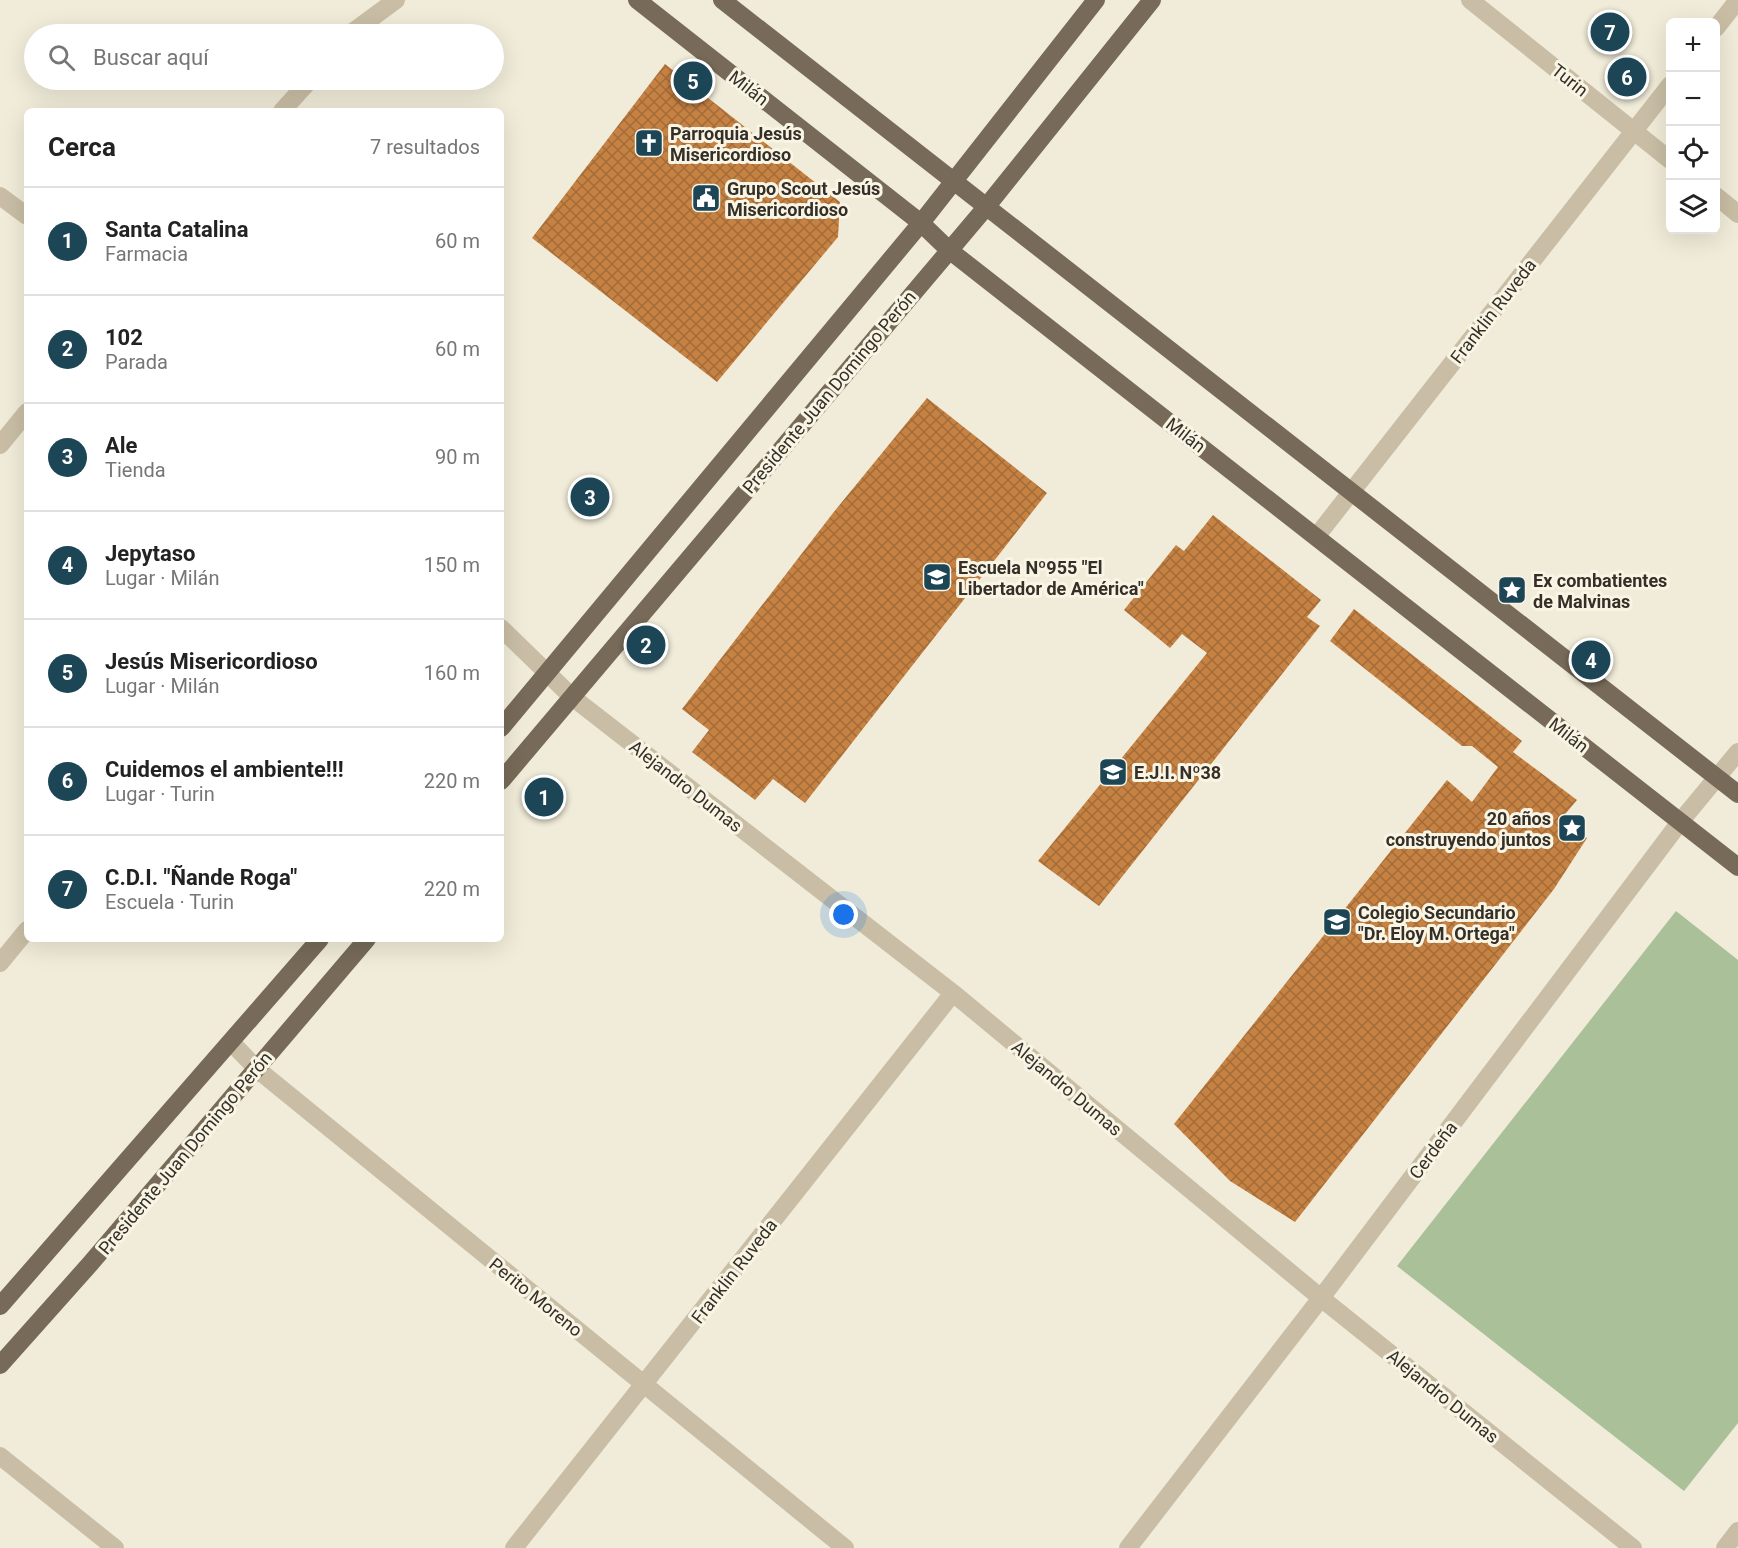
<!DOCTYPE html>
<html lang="es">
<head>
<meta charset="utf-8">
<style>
  body { margin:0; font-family:Roboto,sans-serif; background:#f2f2f2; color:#222 }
  .controls { position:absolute; right:18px; top:18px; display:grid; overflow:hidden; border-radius:9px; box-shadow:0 6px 24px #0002 }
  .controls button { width:54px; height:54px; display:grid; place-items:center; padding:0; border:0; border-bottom:2px solid #e0e0e0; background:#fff; color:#222; font:30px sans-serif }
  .you { position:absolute; left:844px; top:915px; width:21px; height:21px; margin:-15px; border:4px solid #fff; border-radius:50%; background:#1a73e8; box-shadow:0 0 0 9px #1a73e833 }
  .badge { display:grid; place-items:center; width:39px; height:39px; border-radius:50%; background:#1c4556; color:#fff; font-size:20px; font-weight:700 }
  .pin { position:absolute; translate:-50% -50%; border:3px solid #fff; box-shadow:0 2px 6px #0006 }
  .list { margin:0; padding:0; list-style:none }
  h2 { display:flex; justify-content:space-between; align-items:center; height:78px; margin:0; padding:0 24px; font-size:26px }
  h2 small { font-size:20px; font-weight:400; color:#767676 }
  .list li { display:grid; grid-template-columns:39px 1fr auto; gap:18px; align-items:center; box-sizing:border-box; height:108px; padding:0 24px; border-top:2px solid #e0e0e0 }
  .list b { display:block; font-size:22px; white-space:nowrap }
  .list p { margin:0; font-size:20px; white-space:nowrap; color:#767676 }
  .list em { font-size:20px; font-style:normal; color:#767676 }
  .icon { flex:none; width:33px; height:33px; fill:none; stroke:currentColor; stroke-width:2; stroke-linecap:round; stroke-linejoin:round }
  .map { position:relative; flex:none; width:1738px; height:1548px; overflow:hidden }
  .search { position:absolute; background:#fff; box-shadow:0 6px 24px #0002; left:24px; top:24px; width:480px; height:66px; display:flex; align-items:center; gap:15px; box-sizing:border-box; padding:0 21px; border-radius:33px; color:#767676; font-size:22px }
  .panel { position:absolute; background:#fff; box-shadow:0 6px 24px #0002; left:24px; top:108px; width:480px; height:834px; border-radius:9px }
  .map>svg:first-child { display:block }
  .green { fill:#aac099 }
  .building { fill:url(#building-cross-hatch) }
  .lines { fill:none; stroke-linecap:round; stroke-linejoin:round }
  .minor { stroke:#c9bea5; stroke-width:18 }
  .major { stroke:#776a58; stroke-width:18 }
  .labels { text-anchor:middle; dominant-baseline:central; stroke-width:6; stroke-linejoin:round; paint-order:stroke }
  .street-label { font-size:18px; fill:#352f27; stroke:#f9f5e5 }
  .poi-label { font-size:18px; font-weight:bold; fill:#352f27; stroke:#f9f5e5; text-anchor:start }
</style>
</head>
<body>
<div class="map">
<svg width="1738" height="1548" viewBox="0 0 1738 1548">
  <defs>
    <pattern id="building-cross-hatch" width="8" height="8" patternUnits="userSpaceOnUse" patternTransform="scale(1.5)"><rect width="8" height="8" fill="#c68243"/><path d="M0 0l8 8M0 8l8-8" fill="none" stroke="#a26b38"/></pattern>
  </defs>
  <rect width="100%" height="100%" fill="#f1ecd9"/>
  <path class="green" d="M1676 911 1738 960V1423L1684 1491 1397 1266Z"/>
  <path class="building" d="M665 64 840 202 838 237 717 382 532 238Z
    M927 398 1047 493 805 803 773 779 755 800 692 752 709 730 682 709 833 513Z
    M1213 515 1321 600 1307 617 1320 626 1099 906 1038 861 1207 653 1182 634 1170 648 1124 610 1176 545 1184 551Z
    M1354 609 1522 741 1513 752 1577 800 1561 819 1587 838 1554 889 1295 1222 1230 1181 1174 1124 1447 780 1472 802 1498 767 1472 746H1462L1330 641Z"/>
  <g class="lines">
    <path class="minor" d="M1470 0 1670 160
      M1716 28 1738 0
      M350 34 396 0
      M282 111 310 80
      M0 196 27 216
      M1716 196 1738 214
      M0 445 27 412
      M1316 537 1670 85
      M501 628 572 697 953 993 1321 1298 1633 1548
      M0 963 27 930
      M231 1042 257 1069 845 1548
      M0 1456 115 1548
      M514 1548 953 993
      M1128 1548 1321 1298 1680 822 1738 752
      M1725 1548 1738 1531"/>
    <path class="major" d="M637 0 921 223 949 250 1738 867
      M722 0 1738 794
      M501 728 921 223 1096 0
      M501 781 987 206 1152 0
      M0 1306 320 939
      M0 1365 90 1264 367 939"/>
  </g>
  <defs>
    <g id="church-square" transform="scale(1.5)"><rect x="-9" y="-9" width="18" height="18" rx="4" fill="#1c4556" stroke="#f9f5e5"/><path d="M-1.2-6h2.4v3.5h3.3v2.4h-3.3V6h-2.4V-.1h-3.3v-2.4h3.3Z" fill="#fff"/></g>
    <g id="civic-square" transform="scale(1.5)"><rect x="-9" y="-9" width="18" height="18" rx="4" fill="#1c4556" stroke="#f9f5e5"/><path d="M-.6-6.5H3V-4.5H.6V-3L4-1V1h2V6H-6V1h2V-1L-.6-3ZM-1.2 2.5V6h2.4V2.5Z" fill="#fff"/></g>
    <g id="school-square" transform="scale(1.5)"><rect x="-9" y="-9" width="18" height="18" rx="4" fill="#1c4556" stroke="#f9f5e5"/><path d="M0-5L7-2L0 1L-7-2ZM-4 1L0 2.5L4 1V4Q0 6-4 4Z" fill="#fff"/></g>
    <g id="sight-square" transform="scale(1.5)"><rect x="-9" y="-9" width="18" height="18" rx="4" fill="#1c4556" stroke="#f9f5e5"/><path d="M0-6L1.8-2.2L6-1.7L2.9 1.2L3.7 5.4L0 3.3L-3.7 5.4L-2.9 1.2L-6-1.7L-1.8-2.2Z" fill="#fff"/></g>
  </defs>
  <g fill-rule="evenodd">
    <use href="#church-square" x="649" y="143"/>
    <use href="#civic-square" x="706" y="198"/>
    <use href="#school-square" x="937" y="577"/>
    <use href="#sight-square" x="1512" y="590"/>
    <use href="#school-square" x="1113" y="772"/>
    <use href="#sight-square" x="1572" y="828"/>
    <use href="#school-square" x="1337" y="922"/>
  </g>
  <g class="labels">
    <g class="street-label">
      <text transform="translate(1570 80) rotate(38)">Turin</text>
      <text transform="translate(749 88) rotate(38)">Milán</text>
      <text transform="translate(1493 311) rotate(-52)">Franklin Ruveda</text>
      <text transform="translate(829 392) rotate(-50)">Presidente Juan Domingo Perón</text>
      <text transform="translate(1186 435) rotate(38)">Milán</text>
      <text transform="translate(1569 735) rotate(38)">Milán</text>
      <text transform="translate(686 786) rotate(38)">Alejandro Dumas</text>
      <text transform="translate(1067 1088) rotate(40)">Alejandro Dumas</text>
      <text transform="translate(1433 1150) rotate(-53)">Cerdeña</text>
      <text transform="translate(185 1153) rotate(-50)">Presidente Juan Domingo Perón</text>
      <text transform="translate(734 1271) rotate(-52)">Franklin Ruveda</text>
      <text transform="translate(536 1297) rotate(39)">Perito Moreno</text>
      <text transform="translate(1443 1396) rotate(39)">Alejandro Dumas</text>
    </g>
    <g class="poi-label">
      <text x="670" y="133">Parroquia Jesús<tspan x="670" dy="21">Misericordioso</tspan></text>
      <text x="727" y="188">Grupo Scout Jesús<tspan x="727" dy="21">Misericordioso</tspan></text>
      <text x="958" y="567">Escuela Nº955 "El<tspan x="958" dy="21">Libertador de América"</tspan></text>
      <text x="1533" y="580">Ex combatientes<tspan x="1533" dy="21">de Malvinas</tspan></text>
      <text x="1134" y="772">E.J.I. Nº38</text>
      <text x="1551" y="818" text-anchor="end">20 años<tspan x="1551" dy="21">construyendo juntos</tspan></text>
      <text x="1358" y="912">Colegio Secundario<tspan x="1358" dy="21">"Dr. Eloy M. Ortega"</tspan></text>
    </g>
  </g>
</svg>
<div class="controls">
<button>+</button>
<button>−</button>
<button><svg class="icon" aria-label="locate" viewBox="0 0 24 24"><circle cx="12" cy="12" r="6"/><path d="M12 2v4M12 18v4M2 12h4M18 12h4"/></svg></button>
<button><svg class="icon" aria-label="layers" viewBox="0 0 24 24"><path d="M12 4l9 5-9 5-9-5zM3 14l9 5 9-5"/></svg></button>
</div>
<div class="you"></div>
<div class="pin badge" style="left:544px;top:797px">1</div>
<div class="pin badge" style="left:646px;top:645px">2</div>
<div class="pin badge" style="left:590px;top:497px">3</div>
<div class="pin badge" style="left:1591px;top:660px">4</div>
<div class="pin badge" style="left:693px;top:81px">5</div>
<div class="pin badge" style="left:1627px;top:77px">6</div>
<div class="pin badge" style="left:1610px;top:32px">7</div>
<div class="search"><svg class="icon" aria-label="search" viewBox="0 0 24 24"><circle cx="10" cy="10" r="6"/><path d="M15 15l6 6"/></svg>Buscar aquí</div>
<section class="panel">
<h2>Cerca<small>7 resultados</small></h2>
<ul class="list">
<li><span class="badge">1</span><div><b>Santa Catalina</b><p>Farmacia</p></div><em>60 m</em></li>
<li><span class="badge">2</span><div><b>102</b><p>Parada</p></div><em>60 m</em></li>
<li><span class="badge">3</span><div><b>Ale</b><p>Tienda</p></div><em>90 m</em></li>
<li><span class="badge">4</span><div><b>Jepytaso</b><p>Lugar · Milán</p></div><em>150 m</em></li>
<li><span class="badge">5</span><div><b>Jesús Misericordioso</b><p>Lugar · Milán</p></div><em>160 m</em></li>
<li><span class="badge">6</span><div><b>Cuidemos el ambiente!!!</b><p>Lugar · Turin</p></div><em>220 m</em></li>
<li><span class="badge">7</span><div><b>C.D.I. &quot;Ñande Roga&quot;</b><p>Escuela · Turin</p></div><em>220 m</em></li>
</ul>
</section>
</div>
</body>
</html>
